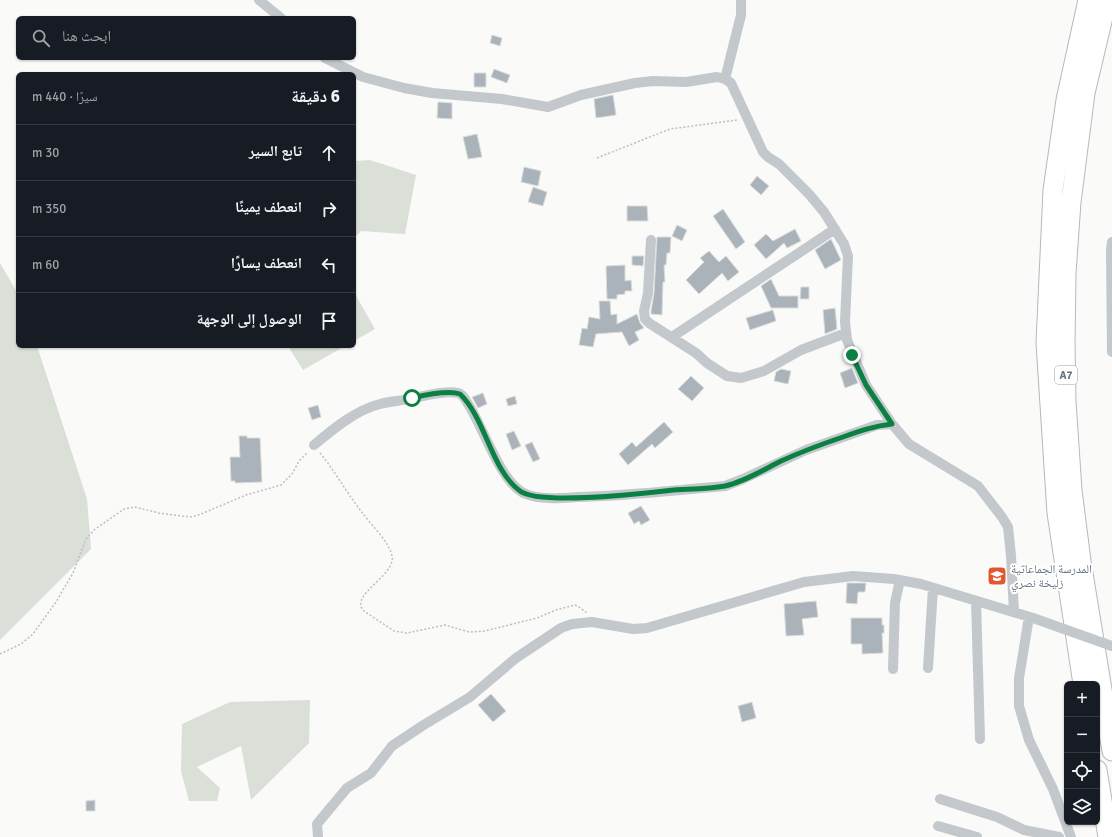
<!DOCTYPE html>
<html lang="ar">
<head>
<meta charset="utf-8">
<style>
  body { margin:0; font-family:Signika,"Noto Naskh Arabic",sans-serif; background:#20242c; color:#f1f3f6; direction:rtl }
  .controls { position:absolute; right:12px; bottom:12px; display:grid; overflow:hidden; border-radius:6px; box-shadow:0 1px 3px #0004 }
  .controls button { width:36px; height:36px; display:grid; place-items:center; padding:0; border:0; border-bottom:1px solid #363941; background:#171b24; color:#f1f3f6; font:20px sans-serif }
  .stop { position:absolute; width:12px; height:12px; margin:-9px; border:3px solid #0b8043; border-radius:50%; background:#fff }
  .stop.end { background:#0b8043; border-color:#fff; box-shadow:0 1px 4px #0008 }
  .list { margin:0; padding:0; list-style:none }
  h2 { display:flex; justify-content:space-between; align-items:center; height:52px; margin:0; padding:0 16px; font-size:17px }
  h2 small { font-size:13px; font-weight:400; color:#9ea1a6 }
  .list li { display:grid; grid-template-columns:26px 1fr auto; gap:12px; align-items:center; box-sizing:border-box; height:56px; padding:0 16px; border-top:1px solid #363941 }
  .list b { display:block; font-size:15px; white-space:nowrap }
  .list em { font-size:13px; font-style:normal; color:#9ea1a6 }
  .icon { flex:none; width:22px; height:22px; fill:none; stroke:currentColor; stroke-width:2; stroke-linecap:round; stroke-linejoin:round }
  .map { position:relative; flex:none; width:1112px; height:837px; overflow:hidden; direction:ltr }
  .search { position:absolute; background:#171b24; box-shadow:0 1px 3px #0004; left:16px; top:16px; width:340px; height:44px; display:flex; align-items:center; gap:10px; box-sizing:border-box; padding:0 14px; border-radius:6px; color:#9ea1a6; font-size:15px }
  .panel { position:absolute; background:#171b24; box-shadow:0 1px 3px #0004; left:16px; top:72px; width:340px; height:276px; border-radius:6px; direction:rtl }
  .map>svg:first-child { display:block }
  .green { fill:#dadfd7 }
  .building { fill:#aab3b9; stroke:#dcdcda }
  .lines { fill:none; stroke-linecap:round; stroke-linejoin:round }
  .highway-casing { stroke:#b4b9bd; stroke-width:21 }
  .path { stroke:#bbbfc2; stroke-width:1.5; stroke-dasharray:2 2; stroke-linecap:butt }
  .street { stroke:#c3c8cc; stroke-width:10 }
  .highway { stroke:#fff; stroke-width:19 }
  .street-bridge { stroke:#c3c8cc; stroke-width:10 }
  .route { stroke:#0b8043; stroke-width:5 }
  .labels { text-anchor:middle; dominant-baseline:central; stroke-width:4; stroke-linejoin:round; paint-order:stroke }
  .shield { fill:#fff; stroke:#939fa8; stroke-width:1 }
  .shield-label { font-size:11px; font-weight:bold; fill:#657683 }
  .poi-label { font-size:12px; fill:#657683; stroke:#fff; text-anchor:start }
</style>
</head>
<body>
<div class="map">
<svg width="1112" height="837" viewBox="0 0 1112 837">
  <rect width="100%" height="100%" fill="#fafaf8"/>
  <path class="green" d="M370 160 416 175 405 234 361 231 354 238V161Z
    M0 263 18 294V346H37L87 499 91 549 0 640Z
    M354 292 375 329 354 341Z
    M288 346H345L303 370Z
    M310 700 309 743 251 800 241 746 197 767 220 788 217 801H189L181 771 182 724 230 702Z"/>
  <path class="building" d="M492 35 502 38 500 46 490 43Z
    M494 69 510 75 507 83 491 77Z
    M474 73H486V87H474Z
    M613 95 616 115 596 118 594 99Z
    M438 102 452 103V119L437 118Z
    M477 134 482 157 468 159 463 137Z
    M524 167 541 171 538 186 521 182Z
    M757 176 769 186 761 195 750 185Z
    M533 187 547 192 543 206 528 202Z
    M627 206H647L648 221H627Z
    M723 209 745 242 736 249 713 216Z
    M677 225 687 230 682 241 672 236Z
    M795 229 801 241 787 248 784 243 766 259 754 245 766 234 773 241Z
    M657 237H671L670 253H667L666 265H664L665 282H663L662 315 651 314V311L654 293Z
    M831 239 841 260 825 269 815 250Z
    M709 251 719 262 726 256 739 272 728 281 722 273 699 294 686 280 704 262 700 258Z
    M632 256H644L643 266 632 265Z
    M625 265V281L631 280 632 291H625V294L617 295V299H607L606 266Z
    M771 279 779 296H798V308H771L761 286Z
    M801 287H809V299H800Z
    M599 301H610L611 315 617 314V324L637 314 640 323 644 328 635 332 639 340 629 346 622 332 596 334 593 347 579 345 582 328 587 329 589 317 600 319Z
    M835 308 837 329 825 334 823 310Z
    M773 310 776 321 750 330 746 318Z
    M852 368 858 383 845 388 840 373Z
    M781 369 791 371 788 384 774 381 776 372Z
    M691 376 704 388 692 401 678 389Z
    M483 393 487 404 478 408 472 397Z
    M515 396 517 404 508 406 506 399Z
    M318 405 321 417 312 420 308 408Z
    M664 422 673 432 655 448 652 444 628 465 619 454 632 442 636 447Z
    M514 431 521 446 512 450 506 434Z
    M239 436H247V438H260L262 482 235 483V481H231L230 457H240Z
    M532 442 540 459 533 462 525 445Z
    M641 506 650 520 641 525 639 521 634 524 628 513Z
    M847 583H866L865 592H858L857 604 846 603Z
    M816 601 818 617 802 619 804 635 786 636 784 604Z
    M851 618H882V625H884V633H882L883 653 862 654V644H851Z
    M491 694 506 711 493 722 478 705Z
    M752 702 756 718 742 722 738 706Z
    M95 800V811H86V801Z"/>
  <g class="lines">
    <g class="highway-casing">
      <path id="highway" d="M1107 0 1085 93 1071 202 1066 273 1065 343 1066 402 1072 490 1081 561 1112 751
        M1083 684 1057 513 1046 343 1053 190 1066 100 1088 0
        M1097 770 1108 837"/>
    </g>
    <path class="path" d="M597 158 670 129 737 120
      M320 453C335 471 346 492 361 511 370 524 389 541 392 556 396 576 348 595 364 611L394 631 407 633 445 625 469 632 485 631 537 618 556 610 575 605 579 607 587 613
      M0 654 21 644 33 634 56 602 73 573 86 539 94 530 124 509 135 507 159 513 182 516 192 517 201 514 246 495 281 485 292 474 299 461 308 452"/>
    <path class="street" d="M259 0 281 18
      M325 58 363 77 404 88 432 93 502 99 548 107 581 95 635 83 653 81 686 82 717 77 725 79 731 83 763 152 768 157 779 164 809 194 824 212 844 244 848 256 845 322 847 340 866 385 892 424 909 444 978 486 1002 517 1008 527 1011 556 1014 612
      M725 79 741 15V0
      M651 240 648 293 644 311 645 319 649 323 696 353 707 363 727 376 741 378 764 371 801 350 846 333
      M1112 242 1111 250 1112 352
      M672 337 835 229
      M314 445C333 429 356 410 380 404 391 401 402 401 413 398 424 396 447 390 458 393 463 394 466 400 468 404 483 426 501 485 526 494 540 500 562 498 577 497 627 496 676 490 725 486L743 479 806 450 877 425 892 424
      M976 601 980 739
      M1029 617 1019 678V706L1029 740 1053 789 1071 837
      M928 668 933 588
      M893 669 895 603 900 580
      M940 799 997 817 1024 830 1059 837
      M938 826 977 837
      M318 837 317 824 347 788 371 773 392 746 422 726 470 697 516 658 561 628 572 624 592 622 633 629 647 628 804 582 853 576 894 579 921 584 1033 618"/>
    <use href="#highway" class="highway"/>
    <path class="street-bridge" d="M1033 618 1112 646"/>
  </g>
  <g class="lines">
    <path class="route" d="M412 398C425 395 448 390 460 394 486 419 491 470 520 491 540 506 646 493 674 490 691 489 709 489 725 486 744 482 763 470 781 461 801 452 822 444 843 437 860 431 874 426 892 424L866 385 852 355"/>
  </g>
  <defs>
    <g id="school-square" transform="scale(1)"><rect x="-9" y="-9" width="18" height="18" rx="4" fill="#e4572e" stroke="#fff"/><path d="M0-5L7-2L0 1L-7-2ZM-4 1L0 2.5L4 1V4Q0 6-4 4Z" fill="#fff"/></g>
  </defs>
  <g fill-rule="evenodd">
    <use href="#school-square" x="997" y="576"/>
  </g>
  <g class="labels">
    <rect class="shield" x="1055" y="366" width="22" height="18" rx="3"/>
    <g class="shield-label">
      <text x="1066" y="375">A7</text>
    </g>
    <g class="poi-label">
      <text x="1011" y="569">المدرسة الجماعاتية<tspan x="1011" dy="14">زليخة نصري</tspan></text>
    </g>
  </g>
</svg>
<div class="controls">
<button>+</button>
<button>−</button>
<button><svg class="icon" aria-label="locate" viewBox="0 0 24 24"><circle cx="12" cy="12" r="6"/><path d="M12 2v4M12 18v4M2 12h4M18 12h4"/></svg></button>
<button><svg class="icon" aria-label="layers" viewBox="0 0 24 24"><path d="M12 4l9 5-9 5-9-5zM3 14l9 5 9-5"/></svg></button>
</div>
<div class="stop" style="left:412px;top:398px"></div>
<div class="stop end" style="left:852px;top:355px"></div>
<div class="search"><svg class="icon" aria-label="search" viewBox="0 0 24 24"><circle cx="10" cy="10" r="6"/><path d="M15 15l6 6"/></svg>ابحث هنا</div>
<section class="panel">
<h2>6 دقيقة<small>سيرًا · 440 m</small></h2>
<ul class="list">
<li><svg class="icon" aria-label="ahead" viewBox="0 0 24 24"><path d="M12 20V5M6 11l6-6 6 6"/></svg><div><b>تابع السير</b></div><em>30 m</em></li>
<li><svg class="icon" aria-label="right" viewBox="0 0 24 24"><path d="M7 20v-9h11M14 6l5 5-5 5"/></svg><div><b>انعطف يمينًا</b></div><em>350 m</em></li>
<li><svg class="icon" aria-label="left" viewBox="0 0 24 24"><path d="M17 20v-9H6M10 6l-5 5 5 5"/></svg><div><b>انعطف يسارًا</b></div><em>60 m</em></li>
<li><svg class="icon" aria-label="arrive" viewBox="0 0 24 24"><path d="M6 21V4h12l-3 4 3 4H6"/></svg><div><b>الوصول إلى الوجهة</b></div></li>
</ul>
</section>
</div>
</body>
</html>
